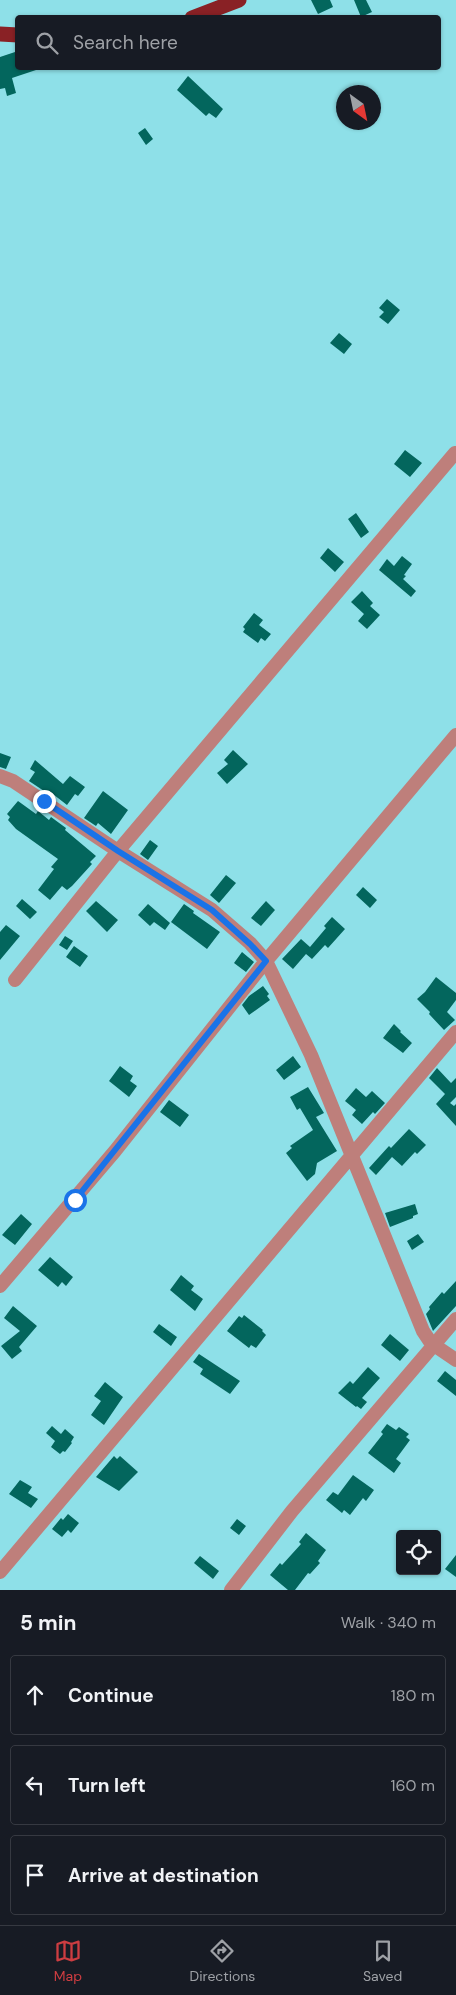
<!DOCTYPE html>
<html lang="en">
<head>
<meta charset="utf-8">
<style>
  body { margin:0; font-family:"DM Sans",sans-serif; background:#20242c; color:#f1f3f6 }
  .controls { position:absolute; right:15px; bottom:15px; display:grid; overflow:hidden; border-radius:5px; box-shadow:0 1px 4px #0004 }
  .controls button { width:45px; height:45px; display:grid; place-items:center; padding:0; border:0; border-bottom:1px solid #363941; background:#171b24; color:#f1f3f6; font:25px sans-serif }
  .compass { position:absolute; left:336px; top:85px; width:45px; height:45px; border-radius:50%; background:#171b24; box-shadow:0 1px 4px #0004; rotate:147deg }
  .stop { position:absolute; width:15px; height:15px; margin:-11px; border:4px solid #1a73e8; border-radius:50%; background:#fff }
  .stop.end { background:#1a73e8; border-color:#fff; box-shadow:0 1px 5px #0008 }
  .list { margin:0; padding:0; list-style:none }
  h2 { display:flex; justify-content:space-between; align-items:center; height:65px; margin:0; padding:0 20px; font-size:21px }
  h2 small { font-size:16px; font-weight:400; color:#9ea1a6 }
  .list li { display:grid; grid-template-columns:32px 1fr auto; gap:15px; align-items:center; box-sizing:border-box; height:80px; margin:0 10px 10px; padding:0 10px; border:1px solid #363941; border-radius:5px }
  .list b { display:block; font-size:19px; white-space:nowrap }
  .list em { font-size:16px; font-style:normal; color:#9ea1a6 }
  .icon { flex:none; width:28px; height:28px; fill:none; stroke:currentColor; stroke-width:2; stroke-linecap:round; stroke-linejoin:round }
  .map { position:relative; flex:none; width:456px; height:1590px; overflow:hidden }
  .search { position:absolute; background:#171b24; box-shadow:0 1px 4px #0004; left:15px; right:15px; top:15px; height:55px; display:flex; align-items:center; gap:12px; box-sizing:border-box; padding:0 18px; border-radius:5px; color:#9ea1a6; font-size:19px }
  .sheet { height:335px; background:#171b24 }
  nav { display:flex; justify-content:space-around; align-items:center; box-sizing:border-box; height:70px; border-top:1px solid #363941; background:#171b24; font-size:14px; color:#9ea1a6 }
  nav a { display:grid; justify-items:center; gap:2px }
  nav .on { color:#cd3d41 }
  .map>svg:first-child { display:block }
  .building { fill:#03665d }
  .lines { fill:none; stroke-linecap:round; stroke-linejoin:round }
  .minor { stroke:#be7f7b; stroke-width:14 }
  .highway { stroke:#892125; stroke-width:15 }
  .route { stroke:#1a73e8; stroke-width:6 }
</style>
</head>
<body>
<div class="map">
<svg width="456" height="1590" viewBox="0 0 456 1590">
  <rect width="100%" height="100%" fill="#8ee0e8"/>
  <path class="building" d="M311 0H330L333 7 318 14Z
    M354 0H366L372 12 361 17Z
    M18 51V68H39V69L12 78 16 93 7 96 5 88 0 89V57Z
    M188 76 223 109 216 118 209 113 206 116 177 90Z
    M145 128 153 139 146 145 138 133Z
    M387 299 400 310 388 324 379 317 384 312 379 308Z
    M339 333 352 344 344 354 330 343Z
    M405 450 422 463 410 477 394 464Z
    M356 513 369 532 361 538 348 519Z
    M328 548 344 562 335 572 320 558Z
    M402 556 412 564 404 575 406 576 403 579 416 591 411 597 379 570 387 559 394 566Z
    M362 591 373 603 370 606 380 615 367 629 358 621 364 614 351 602Z
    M254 613 263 620 259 625 271 634 265 641 261 638 258 643 243 632 245 629 243 627Z
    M233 750 248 764 227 784 217 773 228 764 224 760Z
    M0 753 11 757 6 769 0 767Z
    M35 760 63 784 70 776 85 787 78 796 75 794 67 805 49 791 47 793 29 781 35 772 30 769Z
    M103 791 128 810 111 834 98 823 96 826 84 818Z
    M18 801 36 814 38 811 49 820 51 817 66 828 65 830 96 856 90 862 92 864 72 886 67 890 62 886 50 900 38 890 54 869 51 867 58 859 16 829 8 820 10 817 7 814Z
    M150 840 158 846 148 860 140 854Z
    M226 875 236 883 219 903 210 895Z
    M363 887 377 900 370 908 356 895Z
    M22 899 37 912 30 919 16 906Z
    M96 901 118 920 107 932 86 911Z
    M266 901 275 910 261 926 251 918Z
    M148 904 170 923 165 930 154 922 150 926 138 915Z
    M184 904 194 911 193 913 220 932 207 949 171 922Z
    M332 917 345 929 328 948 325 945 312 959 306 954 293 969 282 959 301 939 310 947 326 928 324 926Z
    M6 925 20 936 0 960V932Z
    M65 936 73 941 67 950 59 945Z
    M74 946 88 956 80 967 66 957Z
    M242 952 254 962 246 972 234 963Z
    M436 977 456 993V1000L447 1012 455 1020 444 1030 429 1014 430 1012 417 999 425 992Z
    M263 986 269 994 267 996 270 1000 249 1015 242 1005 249 996Z
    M394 1024 401 1031 400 1032 412 1043 403 1053 383 1038Z
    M293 1056 301 1067 284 1080 276 1070Z
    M120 1066 133 1076 130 1081 137 1086 129 1097 109 1081Z
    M437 1068 451 1083 456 1078V1097L450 1103 454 1106 456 1104V1126L436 1104 445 1094 429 1078Z
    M308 1087 324 1113 316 1117 337 1151 317 1163 315 1174 307 1181 286 1153 292 1148 290 1146 313 1130 300 1108 297 1110 290 1097Z
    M356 1088 366 1097 372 1091 385 1103 375 1114 373 1112 362 1124 352 1115 356 1110 345 1101Z
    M169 1100 189 1115 180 1127 160 1112Z
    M409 1129 426 1145 417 1154 415 1152 402 1166 392 1157 376 1175 369 1168 389 1146 391 1148Z
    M415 1204 418 1214 413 1216V1218L390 1227 385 1213Z
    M21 1214 32 1224 15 1245 2 1235Z
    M418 1234 424 1242 412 1250 407 1241Z
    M50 1257 73 1277 66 1286 62 1282 58 1287 38 1270Z
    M181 1275 194 1286 191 1290 203 1299 195 1311 170 1290Z
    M456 1281V1306L433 1331 426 1314 430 1309 429 1307 442 1292 444 1294Z
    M13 1306 37 1326 19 1347 22 1351 12 1359 1 1346 20 1331 4 1318Z
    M244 1315 263 1330 262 1331 266 1335 256 1348 251 1345 249 1348 227 1331 239 1316 242 1318Z
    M159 1324 177 1337 171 1346 153 1332Z
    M390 1334 409 1350 400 1361 381 1345Z
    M199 1354 240 1381 230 1394 200 1374 203 1369 193 1362Z
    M368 1367 380 1378 362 1398 367 1402 361 1409 357 1406 356 1407 338 1393 350 1381 353 1384Z
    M445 1371 456 1380V1396L437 1381Z
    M105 1382 123 1397 104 1425 91 1415 101 1401 94 1396Z
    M387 1424 396 1430 399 1427 409 1434 406 1437 410 1440 396 1459 401 1463 394 1473 368 1453 383 1434 381 1432Z
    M52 1426 61 1434 65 1429 74 1437 71 1442 72 1443 65 1452 63 1451 60 1454 51 1447 55 1441 46 1433Z
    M114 1456 117 1459 120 1456 138 1472 119 1491 96 1477Z
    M353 1475 374 1490 366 1501 363 1498 350 1515 344 1510 342 1513 326 1500 333 1492 338 1495Z
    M20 1480 32 1487 28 1493 38 1499 31 1508 9 1494Z
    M68 1514 79 1523 71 1533 68 1530 62 1537 52 1529 61 1518 63 1520Z
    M237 1519 246 1526 239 1535 230 1528Z
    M306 1533 326 1550 318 1561 320 1563 310 1574 308 1573 295 1590H288L270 1575 280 1563 282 1565 301 1544 299 1542Z
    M456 1555V1577L445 1569Z
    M200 1556 219 1571 213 1579 194 1563Z"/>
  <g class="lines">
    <path class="minor" d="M0 776 13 781 118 851 212 910 250 943 266 961 311 1055 423 1331 431 1343 456 1360
      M15 980 118 851 455 453
      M0 1286 115 1151 266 961 456 735
      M0 1572 456 1032
      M231 1590 292 1511 456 1319"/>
    <path class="highway" d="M192 18 239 0
      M0 34 18 35"/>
  </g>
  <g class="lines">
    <path class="route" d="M44 801 118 851 212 910 250 944 266 961 75 1200"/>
  </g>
</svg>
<div class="controls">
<button><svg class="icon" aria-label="locate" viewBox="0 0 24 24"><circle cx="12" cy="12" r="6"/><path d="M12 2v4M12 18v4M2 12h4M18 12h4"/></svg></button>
</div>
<svg class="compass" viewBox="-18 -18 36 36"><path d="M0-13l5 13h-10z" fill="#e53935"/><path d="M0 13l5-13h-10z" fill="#9ea1a6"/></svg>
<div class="stop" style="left:75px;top:1200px"></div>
<div class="stop end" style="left:44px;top:801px"></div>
<div class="search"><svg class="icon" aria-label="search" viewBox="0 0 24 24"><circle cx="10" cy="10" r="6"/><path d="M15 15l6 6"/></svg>Search here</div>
</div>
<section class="sheet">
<h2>5 min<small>Walk · 340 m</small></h2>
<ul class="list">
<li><svg class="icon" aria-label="ahead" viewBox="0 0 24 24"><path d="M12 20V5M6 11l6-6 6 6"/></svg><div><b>Continue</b></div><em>180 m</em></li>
<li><svg class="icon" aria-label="left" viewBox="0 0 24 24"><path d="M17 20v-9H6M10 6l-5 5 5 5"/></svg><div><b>Turn left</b></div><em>160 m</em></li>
<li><svg class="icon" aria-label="arrive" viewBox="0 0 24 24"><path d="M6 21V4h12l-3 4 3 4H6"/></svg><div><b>Arrive at destination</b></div></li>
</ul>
</section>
<nav>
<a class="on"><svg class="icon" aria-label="map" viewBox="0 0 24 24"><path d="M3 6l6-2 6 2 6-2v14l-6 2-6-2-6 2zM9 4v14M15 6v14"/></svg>Map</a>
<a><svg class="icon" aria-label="directions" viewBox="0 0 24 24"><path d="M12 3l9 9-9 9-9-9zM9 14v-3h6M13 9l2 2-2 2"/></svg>Directions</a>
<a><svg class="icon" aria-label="saved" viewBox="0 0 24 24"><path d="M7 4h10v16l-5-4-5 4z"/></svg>Saved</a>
</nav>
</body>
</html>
